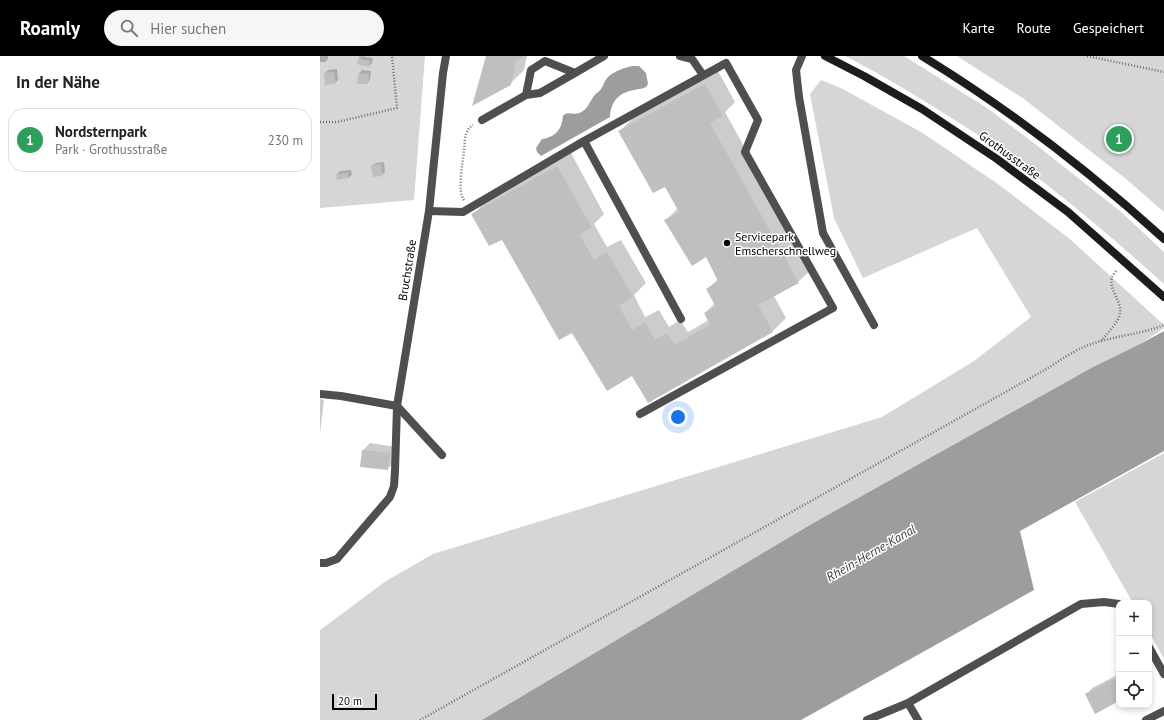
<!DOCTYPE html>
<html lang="de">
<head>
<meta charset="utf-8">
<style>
  body { margin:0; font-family:"PT Sans",sans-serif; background:#f6f6f6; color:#222 }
  .controls { position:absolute; right:12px; bottom:12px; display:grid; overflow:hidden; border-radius:8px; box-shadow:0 2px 6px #0003 }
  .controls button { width:36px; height:36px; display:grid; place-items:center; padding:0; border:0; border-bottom:1px solid #e0e0e0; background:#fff; color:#222; font:20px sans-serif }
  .scale { position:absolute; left:12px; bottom:10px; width:45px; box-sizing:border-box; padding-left:4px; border:2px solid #000; border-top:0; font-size:11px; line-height:14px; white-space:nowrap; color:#000; -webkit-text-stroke:3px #fff; paint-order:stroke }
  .you { position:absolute; left:358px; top:361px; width:14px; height:14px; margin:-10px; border:3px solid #fff; border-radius:50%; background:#1a73e8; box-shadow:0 0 0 6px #1a73e833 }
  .badge { display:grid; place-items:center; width:26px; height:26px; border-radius:50%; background:#000; color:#fff; font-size:13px; font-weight:700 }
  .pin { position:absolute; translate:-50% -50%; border:2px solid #fff; box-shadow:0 1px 4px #0006 }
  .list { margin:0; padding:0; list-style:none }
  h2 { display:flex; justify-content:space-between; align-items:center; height:52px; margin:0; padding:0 16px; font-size:17px }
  h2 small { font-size:13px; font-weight:400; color:#767676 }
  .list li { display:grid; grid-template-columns:26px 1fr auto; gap:12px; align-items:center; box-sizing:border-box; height:64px; margin:0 8px 8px; padding:0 8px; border:1px solid #e0e0e0; border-radius:16px }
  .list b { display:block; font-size:15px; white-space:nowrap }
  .list p { margin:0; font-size:13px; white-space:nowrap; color:#767676 }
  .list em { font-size:13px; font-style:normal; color:#767676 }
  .icon { flex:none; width:22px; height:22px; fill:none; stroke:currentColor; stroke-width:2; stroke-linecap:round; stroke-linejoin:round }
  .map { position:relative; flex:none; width:844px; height:664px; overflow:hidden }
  header { display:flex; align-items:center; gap:24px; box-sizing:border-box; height:56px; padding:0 20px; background:#000; color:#fff }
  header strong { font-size:19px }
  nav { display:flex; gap:22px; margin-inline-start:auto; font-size:14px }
  .search { width:280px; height:36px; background:#f6f6f6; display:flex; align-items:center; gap:10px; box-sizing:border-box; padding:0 14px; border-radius:22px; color:#767676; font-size:15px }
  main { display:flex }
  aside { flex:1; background:#fff }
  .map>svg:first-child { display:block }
  .green { fill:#d6d6d6 }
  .water { fill:#9d9d9d }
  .shadow { fill:#0003 }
  .building { fill:#bfbfbf }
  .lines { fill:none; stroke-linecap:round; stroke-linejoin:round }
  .path { stroke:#717171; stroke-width:2.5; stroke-dasharray:1 2; stroke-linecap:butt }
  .lane { stroke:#4f4f4f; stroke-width:8 }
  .street { stroke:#4f4f4f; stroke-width:8 }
  .secondary { stroke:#1c1c1c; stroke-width:8 }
  .poi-dot { fill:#000; stroke:#fff; stroke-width:1.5 }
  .labels { text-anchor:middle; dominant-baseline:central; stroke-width:3; stroke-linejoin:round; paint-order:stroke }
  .street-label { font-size:12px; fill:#000; stroke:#fff }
  .poi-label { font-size:12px; fill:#000; stroke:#fff; text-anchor:start }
  .water-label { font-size:13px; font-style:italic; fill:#3e3e3e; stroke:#fff }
</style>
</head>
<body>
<header>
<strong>Roamly</strong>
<div class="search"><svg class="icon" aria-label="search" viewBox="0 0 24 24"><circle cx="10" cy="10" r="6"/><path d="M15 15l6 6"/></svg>Hier suchen</div>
<nav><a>Karte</a><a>Route</a><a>Gespeichert</a></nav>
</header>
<main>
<aside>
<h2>In der Nähe<small></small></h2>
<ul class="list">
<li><span class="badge" style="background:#2e9e5b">1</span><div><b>Nordsternpark</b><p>Park · Grothusstraße</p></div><em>230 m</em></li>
</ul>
</aside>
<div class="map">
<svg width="844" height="664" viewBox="0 0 844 664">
  <rect width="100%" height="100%" fill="#fff"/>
  <path class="green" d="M0 0H105L94 144 0 152Z
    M525 0H584L667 52 710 84 800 155 843 195 844 196V228C793 182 740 137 684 96 670 86 655 77 641 68 603 44 565 20 525 0Z
    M637 0H844V156L806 123 704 43Z
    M501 24 521 32 601 76 678 128 751 184 844 269V272L822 287 773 311 495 466 162 664H0V574L66 525 113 498 562 361 654 305 711 261 657 172 543 222 514 162 490 38Z
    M844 397V603L829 576V547H813L755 446Z"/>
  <path class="water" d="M312 10H319L326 17 328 28 326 31C319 34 314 33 307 36 296 39 290 50 290 61L221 100 217 96 216 92 222 83C232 82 240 76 242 66 243 63 242 63 243 60 248 54 255 61 263 55 268 52 270 45 274 40 276 37 279 36 281 33 283 31 283 28 285 25 289 17 303 12 312 10Z
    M844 275V395L700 475 714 534 481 664H162L495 466 773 311 822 287Z"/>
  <path class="shadow" d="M0 0H8V3L5 6H0Z
    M40 0 53 2 52 7 49 10 38 8Z
    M167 0H207L204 14 190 28Z
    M17 13 18 24 15 27 5 17 8 14Z
    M42 14 51 15 50 24 47 27 39 17Z
    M398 15 415 46 405 56 492 213 478 226 454 240 466 262 452 276 313 319 253 275 182 182 153 159 166 145 251 97 284 158 274 168 287 191 301 184 326 227 314 239 325 261 339 254 349 271 360 264 368 276 389 264 385 257 395 247 387 234 398 223 387 200 346 164 358 152 346 129 300 75 313 62Z
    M64 106 65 116 62 119 53 120 52 110 56 107Z
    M31 114 32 118 29 122 17 118 20 115Z
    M0 343 4 344 0 377Z
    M50 387 76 391 74 407 67 413 41 410 43 394Z
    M799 618V644L766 639 772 632Z"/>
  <path class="building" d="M39 0H41V3L50 5 49 11 37 8Z
    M166 0H204L196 5 191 29 152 50Z
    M14 16 16 28 5 29 4 17Z
    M38 17 49 18 48 28H37Z
    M385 28 403 60 390 67 479 227 438 249 453 276 328 347 312 320 287 335 252 277 239 284 182 184 169 190 151 158 237 110 272 172 259 178 274 204 287 196 313 241 299 250 312 274 325 267 335 284 347 277 354 289 390 269 384 257 396 251 386 233 398 225 386 201 372 210 344 164 359 156 345 131 333 137 298 75Z
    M61 108 62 120 53 121 51 109Z
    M28 117 29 122 17 124 16 118Z
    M42 394 70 397 68 414 40 411Z
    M794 623 799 631V645L775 658 765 638Z"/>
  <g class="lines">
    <path class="path" d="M767 0 844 16
      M0 66H17L77 52 72 0
      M144 144C137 135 143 106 144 94 145 88 144 82 147 76 148 73 150 71 153 69
      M781 285C787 278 799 266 800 257 802 245 788 233 792 221 793 219 795 216 797 214
      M100 664 723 315C737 307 751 296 766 290 791 280 819 279 844 269"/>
    <path class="lane" d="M360 0 372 3 383 19
      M482 0 476 14 479 41 503 177 554 269
      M255 17 284 0
      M162 64 206 39 211 14 225 5 255 17 220 37 206 39
      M264 85 361 263
      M109 155 143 156 264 85 406 7 438 64 425 96 513 252 320 358
      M0 338 21 340 77 350 122 399
      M0 507H6L17 503 70 441 74 430 75 415
      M829 591 844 618
      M588 647 598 664
      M547 664 588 647 761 548 784 546 799 548
      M826 664 844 655"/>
    <path class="street" d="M75 415 77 350 109 155 123 17 126 0"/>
    <path class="secondary" d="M505 0 544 20 602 53 677 103 748 156 844 241
      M602 0C689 53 769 115 844 183"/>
  </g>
  <circle class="poi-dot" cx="407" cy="187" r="4"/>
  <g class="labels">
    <g class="street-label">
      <text transform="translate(690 99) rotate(36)">Grothusstraße</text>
      <text transform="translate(87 214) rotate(-81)">Bruchstraße</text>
    </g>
    <g class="poi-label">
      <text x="415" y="180">Servicepark<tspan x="415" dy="14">Emscherschnellweg</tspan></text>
    </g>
    <g class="water-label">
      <text transform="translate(551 497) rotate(-30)">Rhein-Herne-Kanal</text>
    </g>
  </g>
</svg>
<div class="controls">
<button>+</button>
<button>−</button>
<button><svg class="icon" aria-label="locate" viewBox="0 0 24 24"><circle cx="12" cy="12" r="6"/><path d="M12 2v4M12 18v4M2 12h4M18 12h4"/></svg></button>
</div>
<div class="scale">20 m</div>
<div class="you"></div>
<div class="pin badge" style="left:799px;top:83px;background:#2e9e5b">1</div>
</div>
</main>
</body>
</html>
